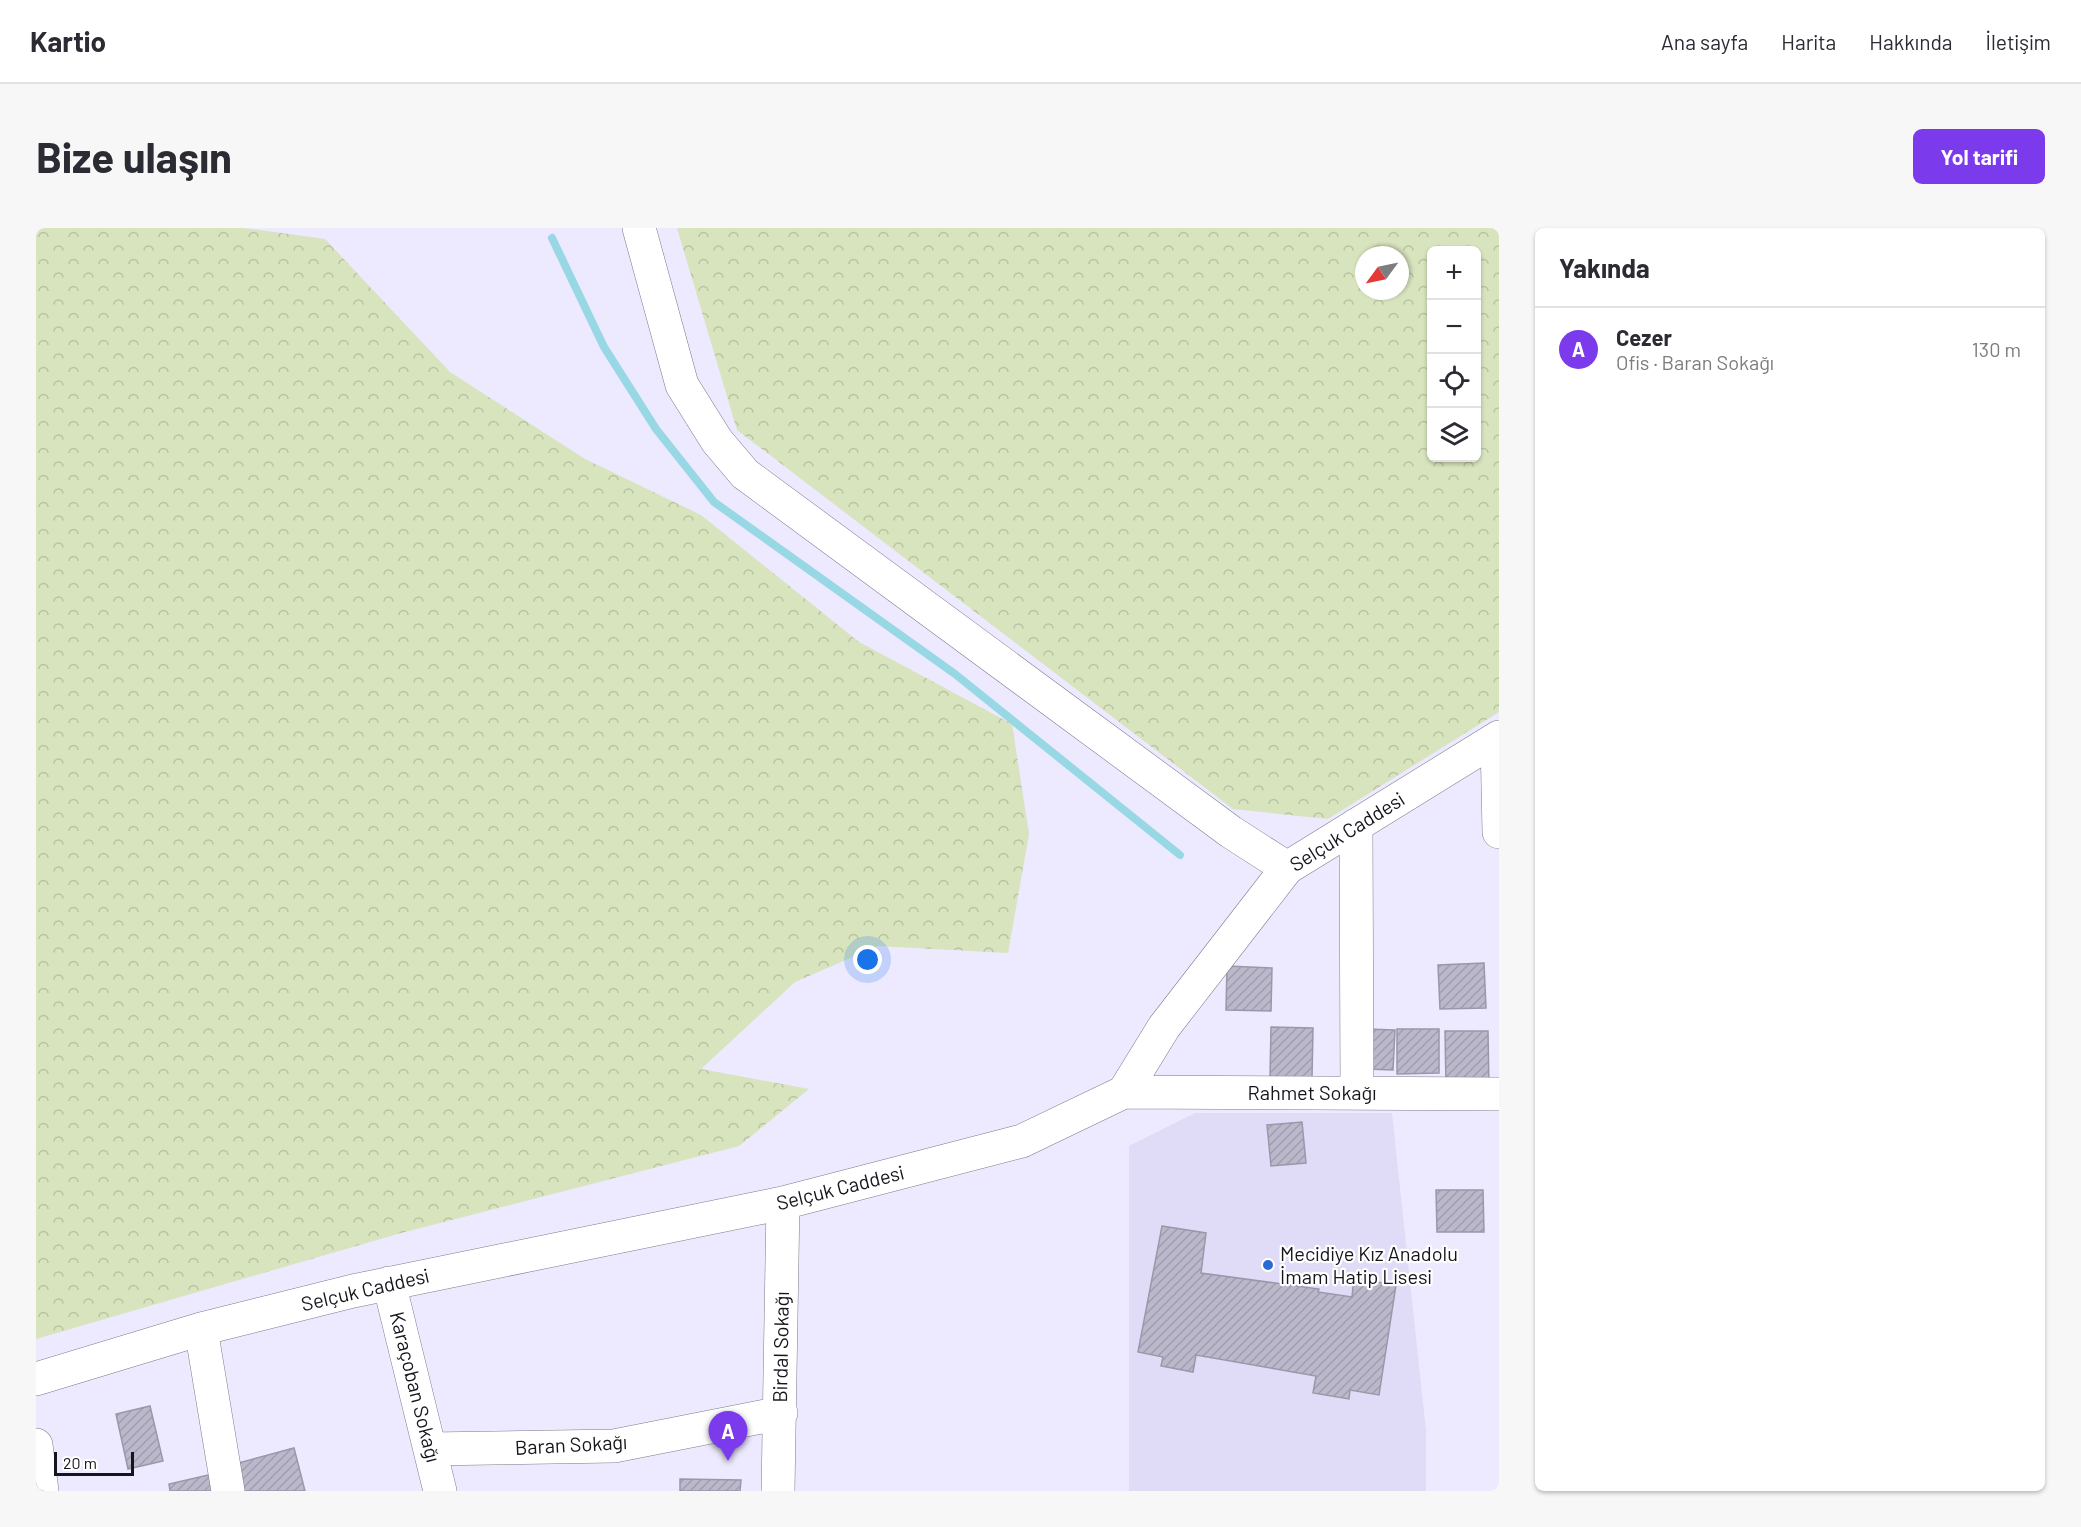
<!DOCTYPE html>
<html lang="tr">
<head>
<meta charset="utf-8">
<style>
  body { margin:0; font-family:Barlow,sans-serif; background:#f7f7f7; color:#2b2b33 }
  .controls { position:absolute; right:18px; top:18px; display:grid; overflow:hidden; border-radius:9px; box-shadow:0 2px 4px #0004 }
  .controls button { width:54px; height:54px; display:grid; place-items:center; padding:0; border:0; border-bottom:2px solid #e1e1e2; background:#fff; color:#2b2b33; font:30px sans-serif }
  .compass { position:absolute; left:1319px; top:18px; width:54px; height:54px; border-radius:50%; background:#fff; box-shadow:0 2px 4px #0004; rotate:237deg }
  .scale { position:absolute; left:18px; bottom:15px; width:80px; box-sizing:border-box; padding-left:6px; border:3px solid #16151c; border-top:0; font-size:16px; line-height:21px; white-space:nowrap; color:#16151c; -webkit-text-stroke:4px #fff; paint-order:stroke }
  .you { position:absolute; left:832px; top:732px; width:21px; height:21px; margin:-15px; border:4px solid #fff; border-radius:50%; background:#1a73e8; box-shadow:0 0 0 9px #1a73e833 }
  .badge { display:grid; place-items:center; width:39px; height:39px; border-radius:50%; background:#7c3aed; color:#fff; font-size:20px; font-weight:700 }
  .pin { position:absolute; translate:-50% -50px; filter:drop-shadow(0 2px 3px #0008) }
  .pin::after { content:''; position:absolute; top:32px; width:21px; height:18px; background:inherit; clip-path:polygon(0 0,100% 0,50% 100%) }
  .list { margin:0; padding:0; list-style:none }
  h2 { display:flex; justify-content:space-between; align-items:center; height:78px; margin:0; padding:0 24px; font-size:26px }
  h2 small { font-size:20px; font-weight:400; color:#7c7c81 }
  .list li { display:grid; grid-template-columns:39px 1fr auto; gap:18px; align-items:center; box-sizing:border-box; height:84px; padding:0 24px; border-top:2px solid #e1e1e2 }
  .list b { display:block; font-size:22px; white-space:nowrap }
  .list p { margin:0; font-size:20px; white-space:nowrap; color:#7c7c81 }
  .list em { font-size:20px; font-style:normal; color:#7c7c81 }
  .icon { flex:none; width:33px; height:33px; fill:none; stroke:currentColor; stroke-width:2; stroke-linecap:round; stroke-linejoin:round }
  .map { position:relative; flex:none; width:1463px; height:1263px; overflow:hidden; border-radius:9px }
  header { display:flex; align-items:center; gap:36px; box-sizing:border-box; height:84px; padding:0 30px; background:#fff; border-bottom:2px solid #e1e1e2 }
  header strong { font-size:28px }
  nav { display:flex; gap:33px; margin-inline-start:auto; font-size:21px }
  .intro { display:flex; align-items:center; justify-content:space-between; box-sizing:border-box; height:144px; padding:0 36px }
  h1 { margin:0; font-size:42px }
  .button { padding:15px 27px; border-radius:9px; background:#7c3aed; color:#fff; font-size:21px; font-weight:700 }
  main { display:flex; gap:36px; padding:0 36px }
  aside { flex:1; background:#fff; border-radius:9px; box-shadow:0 2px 4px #0004 }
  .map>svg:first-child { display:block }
</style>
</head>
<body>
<header>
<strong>Kartio</strong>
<nav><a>Ana sayfa</a><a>Harita</a><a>Hakkında</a><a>İletişim</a></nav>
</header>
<div class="intro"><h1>Bize ulaşın</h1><a class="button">Yol tarifi</a></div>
<main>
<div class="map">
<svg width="1463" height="1263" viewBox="0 0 1463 1263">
  <defs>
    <pattern id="forest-crowns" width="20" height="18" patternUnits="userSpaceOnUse" patternTransform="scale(1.5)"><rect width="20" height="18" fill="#d7e4bd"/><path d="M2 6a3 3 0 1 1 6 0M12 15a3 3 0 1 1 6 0" fill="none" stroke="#b8c3a2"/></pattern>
    <pattern id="building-hatch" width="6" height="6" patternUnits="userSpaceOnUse" patternTransform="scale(1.5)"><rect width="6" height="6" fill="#bcb8cc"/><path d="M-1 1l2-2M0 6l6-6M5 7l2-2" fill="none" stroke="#a19daf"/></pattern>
  </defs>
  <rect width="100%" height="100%" fill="#ede9fe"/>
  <path fill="#e0dcf7" d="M1159,885H1356L1390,1203V1263H1093V918Z"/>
  <path fill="url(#forest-crowns)" fill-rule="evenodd" d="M0,0H208L289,11L414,144L549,231L665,287L823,414L976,496L993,606L972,725L842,718L759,754L665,841L773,861L703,918L365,1005L0,1111Z
    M641,0H1463V484L1292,591L1197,581L701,202ZM1396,22H1440V230H1396ZM1328,27H1364V63H1328Z"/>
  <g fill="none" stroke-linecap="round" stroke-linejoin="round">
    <path stroke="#98d8e5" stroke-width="8" d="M516,10L568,119L620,201L678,274L919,446L1144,627"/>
  </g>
  <path fill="url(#building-hatch)" stroke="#9a97aa" stroke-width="1.5" d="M1448,735L1450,780L1404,781L1402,737Z
    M1191,738L1236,740L1235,783L1190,782Z
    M1235,799L1277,800L1276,851L1234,850Z
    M1331,801L1359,802L1357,842L1330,841Z
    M1361,801H1403V845L1361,846Z
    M1409,803H1452L1453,860H1410Z
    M1266,894L1270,935L1235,938L1231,897Z
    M1400,962H1447L1448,1004H1401Z
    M1126,998L1170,1005L1165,1045L1283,1061L1282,1064L1316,1069L1318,1050L1360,1057L1343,1167L1314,1162L1313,1171L1277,1165L1280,1148L1160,1127L1157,1144L1125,1138L1127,1129L1102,1124Z
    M114,1178L127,1233L92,1241L80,1186Z
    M258,1220L269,1263H206L199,1236Z
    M177,1246L181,1263H134L133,1256Z
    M644,1251L705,1252L704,1263H644Z"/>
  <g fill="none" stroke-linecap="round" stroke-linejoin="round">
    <defs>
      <path id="minor" d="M603,0L646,157L681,213L709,246L1195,604L1251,640
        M1461,511L1463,604
        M1320,597L1321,865
        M1088,864L1463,866
        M353,1055L404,1263
        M165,1101L192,1263
        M0,1151L165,1101L317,1063L747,975L986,913L1088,864L1128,799L1251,640L1463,509
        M0,1217L6,1263
        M394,1221L578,1218L745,1185
        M742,1263L747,975"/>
    </defs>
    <use href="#minor" stroke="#7d7a8c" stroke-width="34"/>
    <use href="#minor" stroke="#fff" stroke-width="33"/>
  </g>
  <circle fill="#296ad7" stroke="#fff" stroke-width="2" cx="1232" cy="1037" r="6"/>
  <g text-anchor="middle" stroke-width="4.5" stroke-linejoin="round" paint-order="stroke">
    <g font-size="20" fill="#16151c" stroke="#fff">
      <text transform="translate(1311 604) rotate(-32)" y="7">Selçuk Caddesi</text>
      <text x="1276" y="872">Rahmet Sokağı</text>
      <text transform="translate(804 960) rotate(-14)" y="7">Selçuk Caddesi</text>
      <text transform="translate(329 1062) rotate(-13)" y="7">Selçuk Caddesi</text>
      <text transform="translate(745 1119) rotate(-89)" y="7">Birdal Sokağı</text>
      <text transform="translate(379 1159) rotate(76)" y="7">Karaçoban Sokağı</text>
      <text transform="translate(535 1217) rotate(-3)" y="7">Baran Sokağı</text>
    </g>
    <g font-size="20" fill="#16151c" stroke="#fff" text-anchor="start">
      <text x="1244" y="1033">Mecidiye Kız Anadolu<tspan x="1244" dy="23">İmam Hatip Lisesi</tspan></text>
    </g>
  </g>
</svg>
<div class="controls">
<button>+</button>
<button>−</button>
<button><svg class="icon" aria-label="locate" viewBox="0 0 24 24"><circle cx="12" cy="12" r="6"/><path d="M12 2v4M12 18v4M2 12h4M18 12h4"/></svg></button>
<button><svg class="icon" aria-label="layers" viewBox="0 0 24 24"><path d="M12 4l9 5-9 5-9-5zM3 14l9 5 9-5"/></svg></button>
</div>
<svg class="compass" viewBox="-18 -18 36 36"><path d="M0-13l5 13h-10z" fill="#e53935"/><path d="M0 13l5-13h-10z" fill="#7c7c81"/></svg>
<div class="scale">20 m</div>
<div class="you"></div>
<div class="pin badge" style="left:692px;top:1233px">A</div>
</div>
<aside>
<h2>Yakında<small></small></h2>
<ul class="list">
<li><span class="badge">A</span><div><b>Cezer</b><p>Ofis · Baran Sokağı</p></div><em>130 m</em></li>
</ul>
</aside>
</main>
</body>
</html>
